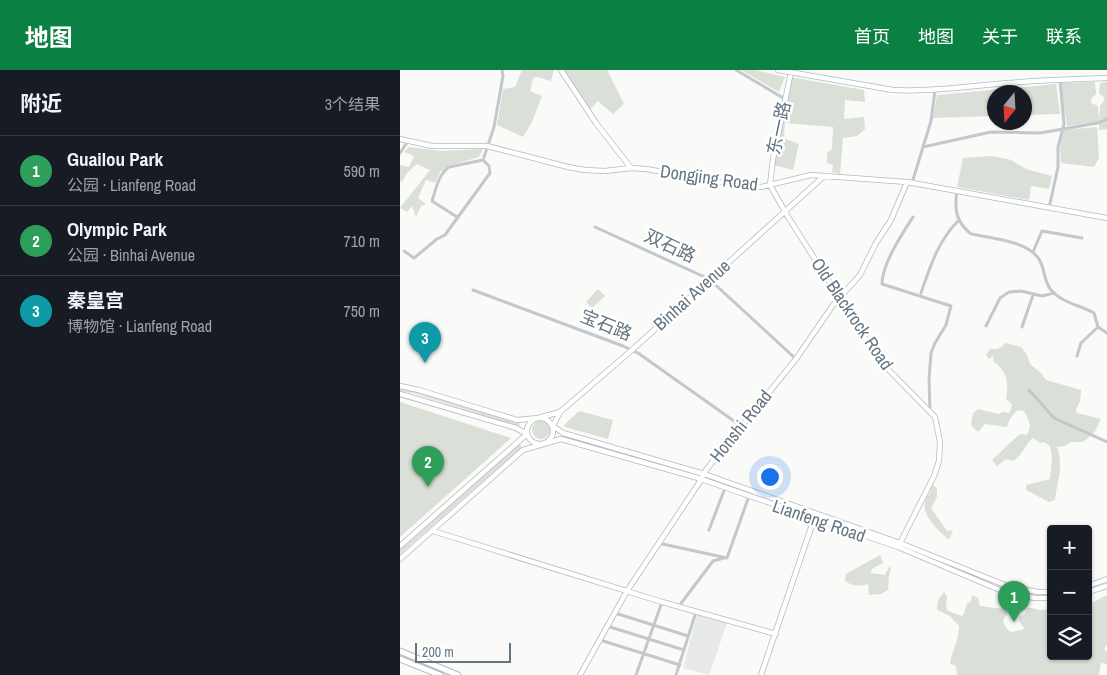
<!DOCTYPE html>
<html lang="zh">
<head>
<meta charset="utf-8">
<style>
  body { margin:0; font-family:"Archivo Narrow","Noto Sans SC",sans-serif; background:#242831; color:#f1f3f6 }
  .controls { position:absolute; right:15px; bottom:15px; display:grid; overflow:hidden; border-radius:5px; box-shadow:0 1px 4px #0004 }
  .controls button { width:45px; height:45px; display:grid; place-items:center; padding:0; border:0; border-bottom:1px solid #363941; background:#171b24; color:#f1f3f6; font:25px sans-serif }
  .compass { position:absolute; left:587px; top:15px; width:45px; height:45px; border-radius:50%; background:#171b24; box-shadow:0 1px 4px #0004; rotate:198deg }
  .scale { position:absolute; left:15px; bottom:12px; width:96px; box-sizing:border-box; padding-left:5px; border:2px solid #657683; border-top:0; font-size:14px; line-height:18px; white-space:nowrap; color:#657683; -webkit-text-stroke:4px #fff; paint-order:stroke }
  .you { position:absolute; left:369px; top:406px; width:18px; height:18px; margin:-12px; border:4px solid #fff; border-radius:50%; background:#1a73e8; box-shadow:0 0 0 8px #1a73e833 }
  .badge { display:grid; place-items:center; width:32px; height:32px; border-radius:50%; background:#0b8043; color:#fff; font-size:16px; font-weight:700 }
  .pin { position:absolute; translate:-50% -41px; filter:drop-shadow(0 1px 2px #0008) }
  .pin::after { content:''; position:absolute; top:26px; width:18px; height:15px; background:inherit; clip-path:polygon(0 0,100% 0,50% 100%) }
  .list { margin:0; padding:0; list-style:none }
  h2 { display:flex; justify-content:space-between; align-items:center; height:65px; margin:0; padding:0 20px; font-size:21px }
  h2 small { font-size:16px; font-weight:400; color:#9ea1a6 }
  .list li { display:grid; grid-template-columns:32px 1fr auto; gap:15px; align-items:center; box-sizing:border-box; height:70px; padding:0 20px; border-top:1px solid #363941 }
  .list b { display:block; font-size:19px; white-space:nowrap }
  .list p { margin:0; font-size:16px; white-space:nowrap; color:#9ea1a6 }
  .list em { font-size:16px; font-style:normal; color:#9ea1a6 }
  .icon { flex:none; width:28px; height:28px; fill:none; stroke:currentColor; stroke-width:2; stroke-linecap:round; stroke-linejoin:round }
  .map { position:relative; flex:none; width:707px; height:605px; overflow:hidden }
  header { display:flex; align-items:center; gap:30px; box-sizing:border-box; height:70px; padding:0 25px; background:#0b8043; color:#fff }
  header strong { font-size:24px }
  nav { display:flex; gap:28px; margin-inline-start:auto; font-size:18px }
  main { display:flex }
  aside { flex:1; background:#171b24 }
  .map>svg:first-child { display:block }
</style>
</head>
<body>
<header>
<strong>地图</strong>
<nav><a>首页</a><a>地图</a><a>关于</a><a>联系</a></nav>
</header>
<main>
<aside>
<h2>附近<small>3个结果</small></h2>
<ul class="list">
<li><span class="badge" style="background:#2e9e5b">1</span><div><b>Guailou Park</b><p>公园 · Lianfeng Road</p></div><em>590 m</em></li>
<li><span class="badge" style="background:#2e9e5b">2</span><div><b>Olympic Park</b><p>公园 · Binhai Avenue</p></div><em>710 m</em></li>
<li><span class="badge" style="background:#0f9aa8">3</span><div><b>秦皇宫</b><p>博物馆 · Lianfeng Road</p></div><em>750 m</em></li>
</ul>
</aside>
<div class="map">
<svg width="707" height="605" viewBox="0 0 707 605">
  <rect width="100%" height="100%" fill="#fafaf8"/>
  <path fill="#e8e9e9" d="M297,545L327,553L309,605L283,598Z"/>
  <path fill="#dadfd7" d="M122,0H154L151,11L138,7L133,8L130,21L142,26L132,52L123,67L97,55L103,19L115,17Z
    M163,0H207L224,34L213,44L198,31L189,41Z
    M341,0H356L385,7L379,22Z
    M390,7L464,20L465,32L445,30L444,49L464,47L465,59L457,66L443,68L440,104L432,102L433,95L427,93V83L432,79L433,57L385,53L384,68L399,74L393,100L373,95Z
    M695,12L696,24L691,29V33L698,36L699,51L700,36L704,31V27L699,23L700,13L707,12V59L699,60V52L667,56L660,13Z
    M656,14L660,44L625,45L624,22H594V46L533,48L537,25Z
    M697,57L699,88L694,97L661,93L660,78L663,60Z
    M9,77L41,81L83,79L79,87L48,96L40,102L35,113L26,110L18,128L26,134L21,136L16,147L12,136L7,142L0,138L30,100L17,94L7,103L2,112L0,111V95L9,97L14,86L4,82Z
    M593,86L611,90L626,99L652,106L649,119L631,116L629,130L557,117L563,88Z
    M198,219L205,226L192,238L186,232Z
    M606,273L621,277L627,285L630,294L641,303L646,310L681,320L680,331L676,340L677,343L701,349L694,363L683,372H671L664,376L657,377C664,396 657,411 655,430L649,432L626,420V415L650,409L652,388L650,376L644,372L640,373L633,368C625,374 622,386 613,391L606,389L597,396L592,390C602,382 610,371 621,364L626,365C633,357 629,349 624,341L618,340C612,345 609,349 607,357L585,354L578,362L571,355L573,343L578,339L599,344L603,342L610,343L612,334L606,329C609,312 607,301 593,291L594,285L589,289L586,285L590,279H598Z
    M0,318L13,321L120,352L119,356L13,323L0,321Z
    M0,332L111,368L0,467Z
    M179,341L213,350L208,369L165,357L164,355Z
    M132 360a9 9 0 1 1 18 0a9 9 0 1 1-18 0Z
    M120,374L122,377L0,484V480Z
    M307,407L409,443L408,444L307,409Z
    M533,415L537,418V427L531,438L547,461L553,460L549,470C537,459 514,440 530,423V419Z
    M480,485L483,493L473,498L470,503L485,505L490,495L491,499L489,505L488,520L481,524L469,525L468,514C459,517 452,516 445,511L446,504Z
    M544,522L547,526L546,537L548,541L562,546L564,544L567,533L571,532L572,525L578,528L580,536L603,539L608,543L603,550C604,555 606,559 611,562L625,559L619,551V547L625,544L628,538H632L639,540L651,539V586H688V535L707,525V574L704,580L707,582V595L701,592L699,605H557L556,596L550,594C552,580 559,570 559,556L550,546L537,540L538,530Z
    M0,584L52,605H45L0,587Z"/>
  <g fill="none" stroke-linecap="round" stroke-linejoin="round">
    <defs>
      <path id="secondary" d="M161,0L196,53L231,98
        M378,0L493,20C532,22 569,16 608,13C641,10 674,9 707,8
        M0,69L32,76H87L168,97L185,100L205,101L231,98L246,99L344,116L361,117L411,105L507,112L707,148
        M424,106L232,280L160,342L153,356L163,363L304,404L500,473L610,517L638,522H651
        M370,115L388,147L480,291L535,347L540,372L539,391L534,406L499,475
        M370,115L373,89L391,2
        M0,316L19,320L117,350L138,348L160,342
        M0,324L116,358L127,364L0,476
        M127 361a13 13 0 1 1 26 0a13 13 0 1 1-26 0Z
        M33,461L262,532L376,564
        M0,489L123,380L161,369L298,408L498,477L607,523L635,528H651
        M688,516L707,509
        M688,522L707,516
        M180,605L227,521L299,413L306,400L396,289L433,235L460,205L476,173L491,150L507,112
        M361,605L414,449"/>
      <path id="primary" d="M0,581L58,605
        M0,589L40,605"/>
    </defs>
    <use href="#secondary" stroke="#b3babf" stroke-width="6"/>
    <use href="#primary" stroke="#b5babe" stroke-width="7"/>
    <path stroke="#c3c8cc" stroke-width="3" d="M336,0L385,29
      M523,77L591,62L640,63L698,53L707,49
      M0,83L8,71
      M512,113L531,51L535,21
      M557,121C554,139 556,152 571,164C591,168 630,171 640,191C645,200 644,212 651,220C662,233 680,235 694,243L698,257L707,263
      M649,138L658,97V77L664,54L660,10
      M57,147L32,131C36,119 38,105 49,97L83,90L94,57L103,6L102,0
      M513,147C502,164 482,194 482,214L551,236L546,255L535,273L531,283L529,309L530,342
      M195,157L309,209L396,289
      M4,181L14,188L37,169L45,165L90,103L89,96L83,90
      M633,182L642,161L682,168
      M73,220L223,276L238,283L341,356
      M521,223C530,197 538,171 558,151
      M586,256L600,228L609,222L621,221L642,226L654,223
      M622,257L633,225
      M677,286L681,273L698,257
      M629,320L654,348L707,372
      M309,460L325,418
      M258,473L327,488L349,426
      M279,536L313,491L324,488
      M215,543L288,566
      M207,556L284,580
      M200,570L280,595
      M236,605L262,532
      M276,605L296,542"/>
    <use href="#secondary" stroke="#fff" stroke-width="4.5"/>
    <use href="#primary" stroke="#fff" stroke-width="5"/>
  </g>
  <g text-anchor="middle" stroke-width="5" stroke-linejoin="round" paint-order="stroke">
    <g font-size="18" fill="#657683" stroke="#fff">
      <text transform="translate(379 58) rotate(-78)" y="6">东一路</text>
      <text transform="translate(309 108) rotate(8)" y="6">Dongjing Road</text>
      <text transform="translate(270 176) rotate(25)" y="6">双石路</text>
      <text transform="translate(292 225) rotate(-42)" y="6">Binhai Avenue</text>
      <text transform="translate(452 244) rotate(56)" y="6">Old Blackrock Road</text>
      <text transform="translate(206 255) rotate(22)" y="6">宝石路</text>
      <text transform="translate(341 356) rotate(-51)" y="6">Honshi Road</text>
      <text transform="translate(419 451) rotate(19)" y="6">Lianfeng Road</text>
    </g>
  </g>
</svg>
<div class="controls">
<button>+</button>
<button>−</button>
<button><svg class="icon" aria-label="layers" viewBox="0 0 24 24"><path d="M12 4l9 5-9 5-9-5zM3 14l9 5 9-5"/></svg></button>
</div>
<svg class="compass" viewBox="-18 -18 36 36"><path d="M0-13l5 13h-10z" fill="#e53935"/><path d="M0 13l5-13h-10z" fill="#9ea1a6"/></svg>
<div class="scale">200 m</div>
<div class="you"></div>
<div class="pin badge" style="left:614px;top:552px;background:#2e9e5b">1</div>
<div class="pin badge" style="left:28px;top:417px;background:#2e9e5b">2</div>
<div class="pin badge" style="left:25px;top:293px;background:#0f9aa8">3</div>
</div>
</main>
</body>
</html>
